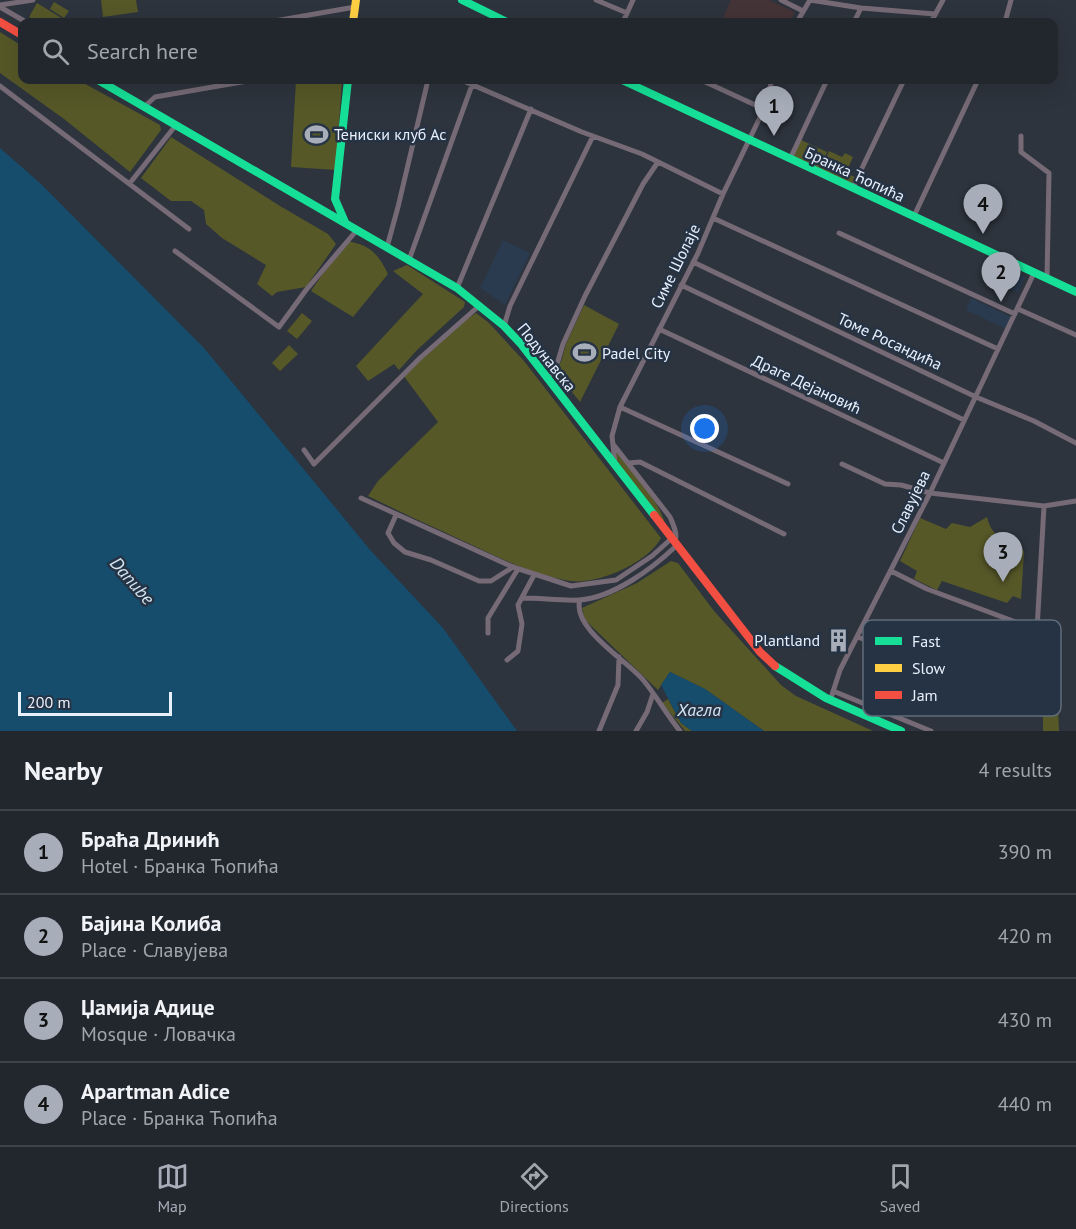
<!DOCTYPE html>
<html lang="en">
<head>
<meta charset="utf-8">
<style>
  body { margin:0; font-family:"PT Sans",sans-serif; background:#2e333a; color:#f1f3f6 }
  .scale { position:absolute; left:18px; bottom:15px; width:154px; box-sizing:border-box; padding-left:6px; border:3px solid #e8f0fc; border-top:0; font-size:16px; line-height:21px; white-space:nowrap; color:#e8f0fc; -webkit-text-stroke:4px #263344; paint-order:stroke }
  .you { position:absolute; left:705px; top:429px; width:21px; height:21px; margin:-15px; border:4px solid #fff; border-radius:50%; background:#1a73e8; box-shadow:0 0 0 9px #1a73e833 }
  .badge { display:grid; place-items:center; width:39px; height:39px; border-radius:50%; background:#a7aeb9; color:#111; font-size:20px; font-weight:700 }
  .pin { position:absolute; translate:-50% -50px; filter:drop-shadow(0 2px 3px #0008) }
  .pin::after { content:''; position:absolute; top:32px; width:21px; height:18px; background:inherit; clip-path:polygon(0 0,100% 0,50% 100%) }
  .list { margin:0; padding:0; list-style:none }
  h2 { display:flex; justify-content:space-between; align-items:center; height:78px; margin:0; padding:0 24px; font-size:26px }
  h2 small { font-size:20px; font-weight:400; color:#a2a5aa }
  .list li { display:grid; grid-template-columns:39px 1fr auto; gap:18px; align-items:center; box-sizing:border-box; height:84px; padding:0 24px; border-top:2px solid #3f444a }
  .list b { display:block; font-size:22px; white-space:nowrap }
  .list p { margin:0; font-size:20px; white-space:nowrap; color:#a2a5aa }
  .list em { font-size:20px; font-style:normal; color:#a2a5aa }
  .icon { flex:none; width:33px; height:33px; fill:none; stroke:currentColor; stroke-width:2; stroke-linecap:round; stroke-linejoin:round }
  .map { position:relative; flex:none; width:1076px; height:731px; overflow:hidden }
  .search { position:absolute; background:#22272e; box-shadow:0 6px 24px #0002; left:18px; right:18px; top:18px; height:66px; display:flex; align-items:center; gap:15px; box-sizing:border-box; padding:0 21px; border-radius:12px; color:#a2a5aa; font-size:22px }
  .sheet { height:414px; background:#22272e }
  nav { display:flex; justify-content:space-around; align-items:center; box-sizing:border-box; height:84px; border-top:2px solid #3f444a; background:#22272e; font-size:16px; color:#a2a5aa }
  nav a { display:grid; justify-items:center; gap:3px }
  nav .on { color:#a7aeb9 }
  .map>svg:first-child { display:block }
</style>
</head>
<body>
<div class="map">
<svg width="1076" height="731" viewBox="0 0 1076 731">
  <rect width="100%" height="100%" fill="#2d343d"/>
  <path fill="#2a3a4f" d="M503,240L530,253L505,305L480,288Z
    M1004,267L1025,277L1018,292L997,282Z
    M971,298L1011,317L1006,329L966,310Z"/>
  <path fill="#443337" d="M731,0H769L795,12L790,22H721Z"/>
  <path fill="#575828" d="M101,0H136L138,12L103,17Z
    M54,2L69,11L64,18L50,9Z
    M37,3L63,19L61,22H39L29,17Z
    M0,32L22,46V80H78L160,125L161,130L130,172L64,119L0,73Z
    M296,80H342L336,170L291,167Z
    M171,137L280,206L328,234L336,244L306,287L277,292L272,296L257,284L266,265L222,238L206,224L204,210L191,201H171L141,178Z
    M801,140L827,152L823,162L825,164L824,162L829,151L842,157L845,153L853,157L846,173L855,177L852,184L793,158Z
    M345,241C369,244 378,253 388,274L353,317L311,291Z
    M407,265L465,302L464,307L417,350L399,370L394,364L368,381L356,366L423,294L393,271Z
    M584,305L619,324L580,402L555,371L561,362L566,344Z
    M302,313L312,321L297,339L287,331Z
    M476,313L489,323L524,361L661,538C648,563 597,585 570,581C531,575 494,555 459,539C429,525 398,511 368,496L378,481L438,422L403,375L457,326Z
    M289,345L298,354L280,371L272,363Z
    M615,448C633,473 661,500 667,531L616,461Z
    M987,517C990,531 997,536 1009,544L1018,540L1024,552L1021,599L1013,596L1007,603L942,581L937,590L914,579L917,571L900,561L920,518L946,529L952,523L970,527Z
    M671,561L678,563L714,611L781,685L796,696L873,731H764L705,689L670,672L658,690L585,620L582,608L637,583Z
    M668,699L681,723L692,731H685L662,703Z
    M1043,708H1058L1059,731H1043Z"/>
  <path fill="#164c6c" d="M0,148L40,183L204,348L371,551L443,628L517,731H0Z
    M670,672L705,689L764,731H692L681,723L661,685Z"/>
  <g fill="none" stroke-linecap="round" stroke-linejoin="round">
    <path stroke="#756a76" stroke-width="5" d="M596,0L627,13
      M781,0L803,11
      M0,5L33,0
      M0,7L26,22
      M269,22L355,7
      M623,22L633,0
      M797,22L810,0L861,8L935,14
      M854,22L861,8
      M931,22L943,0
      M1005,22L1011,0
      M461,80L582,132L642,154L723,194
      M701,80L764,109
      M0,86L189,229
      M145,106L155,97L253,80
      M1021,136V152L1049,173L1047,279
      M790,159L827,80
      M130,183L176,125
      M853,187L904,80
      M914,216L978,80
      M713,218L998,349
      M839,233L1015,314
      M387,247L398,207L428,80
      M175,251L279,327L306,290L357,230
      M409,260L472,85
      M693,262L976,397L1034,421L1076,443
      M681,285L964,420
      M457,288L531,109
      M1018,309L1076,335
      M504,326L510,306L593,136
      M659,329L944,463
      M548,378L558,361L563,344L585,296L643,184L658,162
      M620,407L788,484
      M613,444L670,517C673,524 678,534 675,541
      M304,450L314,464L420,358L480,305
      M629,463L640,462L784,534
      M615,464L612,436L620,407L698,253L723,194L764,109L772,80
      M842,464L885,484L901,485L930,493L1044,506L1076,501
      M361,498L513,567L571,586L616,580L652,556L671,539
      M396,515L388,533L394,543L405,552L431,560L479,581H491L513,567
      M891,571L927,589L1037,630L1044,506
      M523,598C541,598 561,601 579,600C613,598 653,568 676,546
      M580,600C571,628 629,662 644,681C657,697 667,715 680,731
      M488,633V618L518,569
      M858,637L941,670L1002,696
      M507,660L518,651L522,624L518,605L534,575
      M833,691L931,731
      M830,701L840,670L930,493L1034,273
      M599,731L618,685L619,657
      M636,731L647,712L653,694"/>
    <path stroke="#16e098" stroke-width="8" d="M462,0L507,22
      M98,80L457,288L504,326L521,344L654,515
      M622,80L1076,292
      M345,222L335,199L348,80
      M775,666L826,698L901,731"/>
    <path stroke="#ffcf43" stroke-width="8" d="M353,22L356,0"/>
    <path stroke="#f24e42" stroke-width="8" d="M0,22L22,35
      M654,515L760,652L775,666"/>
  </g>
  <defs>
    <symbol id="stadium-bare" viewBox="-9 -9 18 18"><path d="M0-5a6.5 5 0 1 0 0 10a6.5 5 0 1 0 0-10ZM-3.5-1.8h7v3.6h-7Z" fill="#a7aeb9" stroke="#263344" stroke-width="2.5" paint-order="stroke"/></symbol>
    <symbol id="building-bare" viewBox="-9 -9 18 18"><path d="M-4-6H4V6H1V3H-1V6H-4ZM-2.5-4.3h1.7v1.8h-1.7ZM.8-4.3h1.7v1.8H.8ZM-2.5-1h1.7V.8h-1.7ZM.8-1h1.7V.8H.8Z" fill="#a7aeb9" stroke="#263344" stroke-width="2.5" paint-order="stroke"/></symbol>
  </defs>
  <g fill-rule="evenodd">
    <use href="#stadium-bare" x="300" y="118" width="33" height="33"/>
    <use href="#stadium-bare" x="568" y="336" width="33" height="33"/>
    <use href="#building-bare" x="822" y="624" width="33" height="33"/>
  </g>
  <g text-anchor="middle" stroke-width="5" stroke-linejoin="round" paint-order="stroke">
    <g font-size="16" fill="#e8f0fc" stroke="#263344" text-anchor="start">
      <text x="334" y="140">Тениски клуб Ас</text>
      <text x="602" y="359">Padel City</text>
      <text x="820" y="646" text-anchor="end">Plantland</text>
    </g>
    <g font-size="16" fill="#e8f0fc" stroke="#263344">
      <text transform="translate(855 174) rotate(25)" y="6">Бранка Ћопића</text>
      <text transform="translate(675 266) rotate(-64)" y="6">Симе Шолаје</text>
      <text transform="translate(890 341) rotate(25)" y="6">Томе Росандића</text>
      <text transform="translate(547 357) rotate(51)" y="6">Подунавска</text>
      <text transform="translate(807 384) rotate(25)" y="6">Драге Дејановић</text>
      <text transform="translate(910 502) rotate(-64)" y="6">Славујева</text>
    </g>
    <g font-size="18" font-style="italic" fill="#d4e6f4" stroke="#263344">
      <text transform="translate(132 581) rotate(49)" y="6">Danube</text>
      <text x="699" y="716">Хагла</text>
    </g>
  </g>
  <rect x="863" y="620" width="198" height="96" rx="9" fill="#263344" stroke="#606c7b" stroke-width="1.5"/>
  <rect x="875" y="637" width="27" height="8" fill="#16e098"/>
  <rect x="875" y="664" width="27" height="8" fill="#ffcf43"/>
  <rect x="875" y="691" width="27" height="8" fill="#f24e42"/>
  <g font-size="16" fill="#e8f0fc">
    <text x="912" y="647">Fast</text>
    <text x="912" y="674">Slow</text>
    <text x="912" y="701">Jam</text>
  </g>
</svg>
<div class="scale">200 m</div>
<div class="you"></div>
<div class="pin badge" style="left:774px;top:136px">1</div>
<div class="pin badge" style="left:1001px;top:302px">2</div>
<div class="pin badge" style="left:1003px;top:582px">3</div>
<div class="pin badge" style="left:983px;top:234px">4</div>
<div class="search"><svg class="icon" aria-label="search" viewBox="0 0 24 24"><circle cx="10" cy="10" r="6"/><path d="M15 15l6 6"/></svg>Search here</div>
</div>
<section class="sheet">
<h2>Nearby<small>4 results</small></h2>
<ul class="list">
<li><span class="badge">1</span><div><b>Браћа Дринић</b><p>Hotel · Бранка Ћопића</p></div><em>390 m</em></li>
<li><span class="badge">2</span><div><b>Бајина Колиба</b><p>Place · Славујева</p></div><em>420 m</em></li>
<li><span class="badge">3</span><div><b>Џамија Адице</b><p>Mosque · Ловачка</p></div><em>430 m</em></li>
<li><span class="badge">4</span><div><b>Apartman Adice</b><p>Place · Бранка Ћопића</p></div><em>440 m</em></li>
</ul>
</section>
<nav>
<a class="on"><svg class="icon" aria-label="map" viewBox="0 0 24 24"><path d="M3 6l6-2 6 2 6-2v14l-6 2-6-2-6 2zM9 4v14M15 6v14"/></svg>Map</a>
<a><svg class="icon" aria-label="directions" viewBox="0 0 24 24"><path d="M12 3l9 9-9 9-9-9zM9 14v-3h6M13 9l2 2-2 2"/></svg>Directions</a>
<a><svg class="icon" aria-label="saved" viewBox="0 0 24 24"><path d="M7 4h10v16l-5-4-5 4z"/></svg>Saved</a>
</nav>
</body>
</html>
